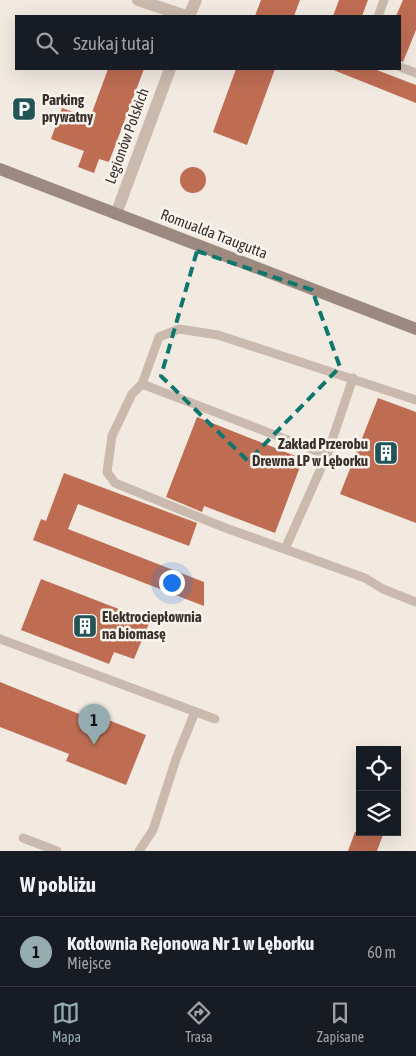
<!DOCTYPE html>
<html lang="pl">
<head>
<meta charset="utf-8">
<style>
  body { margin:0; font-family:"Asap Condensed",sans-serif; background:#242831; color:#f1f3f6 }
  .controls { position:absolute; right:15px; bottom:15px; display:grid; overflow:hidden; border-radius:0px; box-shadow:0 5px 20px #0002 }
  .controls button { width:45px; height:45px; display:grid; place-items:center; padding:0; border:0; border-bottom:1px solid #363941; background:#171b24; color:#f1f3f6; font:25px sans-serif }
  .you { position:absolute; left:171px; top:582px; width:18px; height:18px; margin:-12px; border:4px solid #fff; border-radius:50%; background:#1a73e8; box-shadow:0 0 0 8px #1a73e833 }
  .badge { display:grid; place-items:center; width:32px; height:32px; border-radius:50%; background:#94abaf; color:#111; font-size:16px; font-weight:700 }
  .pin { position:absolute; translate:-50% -41px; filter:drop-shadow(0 1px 2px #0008) }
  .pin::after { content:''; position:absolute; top:26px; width:18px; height:15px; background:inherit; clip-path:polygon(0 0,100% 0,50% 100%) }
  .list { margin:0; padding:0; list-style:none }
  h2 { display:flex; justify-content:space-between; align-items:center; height:65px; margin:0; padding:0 20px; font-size:21px }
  h2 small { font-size:16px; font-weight:400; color:#9ea1a6 }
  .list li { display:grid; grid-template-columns:32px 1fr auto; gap:15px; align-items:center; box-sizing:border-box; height:70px; padding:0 20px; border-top:1px solid #363941 }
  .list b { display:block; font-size:19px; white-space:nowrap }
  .list p { margin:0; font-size:16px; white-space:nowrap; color:#9ea1a6 }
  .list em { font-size:16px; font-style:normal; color:#9ea1a6 }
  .icon { flex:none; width:28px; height:28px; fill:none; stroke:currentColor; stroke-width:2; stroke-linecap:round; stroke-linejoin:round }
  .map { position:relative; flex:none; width:416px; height:851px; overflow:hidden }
  .search { position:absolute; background:#171b24; box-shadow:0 5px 20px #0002; left:15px; right:15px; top:15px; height:55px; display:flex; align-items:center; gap:12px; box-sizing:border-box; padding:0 18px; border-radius:0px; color:#9ea1a6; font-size:19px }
  .sheet { height:135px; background:#171b24 }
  nav { display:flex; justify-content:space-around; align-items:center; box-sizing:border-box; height:70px; border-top:1px solid #363941; background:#171b24; font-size:14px; color:#9ea1a6 }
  nav a { display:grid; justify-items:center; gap:2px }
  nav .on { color:#94abaf }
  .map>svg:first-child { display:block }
</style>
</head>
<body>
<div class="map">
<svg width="416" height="851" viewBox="0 0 416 851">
  <rect width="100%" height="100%" fill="#f2eae1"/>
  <path fill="#be6d53" d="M261,0H300L294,16H255Z
    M339,0H368L362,16H333Z
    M403,0H416V30L403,62L400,61V16H396Z
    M108,69H144L109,162L99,159L94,173L78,167L84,151L51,139L62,108L90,118Z
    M236,69H275L247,145L213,132Z
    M331,69H374L416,85V103Z
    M180 180a13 13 0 1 1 26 0a13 13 0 1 1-26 0Z
    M378,398L416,412V523L340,494Z
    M197,417L303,459L275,533L204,506L202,512L166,497Z
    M64,473L197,523L189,546L78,504L68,529L204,582V606L33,540L41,519L46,521Z
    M41,579L150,621L134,659L114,652L109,664L21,630Z
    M0,682L89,718L91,713L146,735L126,785L66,761L69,754L0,727Z
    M355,832H384L377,851H348Z"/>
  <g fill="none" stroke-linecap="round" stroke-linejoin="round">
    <path stroke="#cabaad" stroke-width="9" d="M379,14L384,0
      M400,67L416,73
      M142,384L327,455
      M416,400L218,335L179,329L159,337L142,384L132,394L112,436L107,472L115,483L223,527L365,578L383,589L416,602
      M285,549L327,455L353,378
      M0,639L215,719
      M23,838L57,851
      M139,851L153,830L176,759L195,712"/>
    <path stroke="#cabaad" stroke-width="12" d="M138,0L186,16
      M189,16L196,0
      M116,214L170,69"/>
    <path stroke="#9d8a7f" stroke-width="12" d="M0,169L416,329"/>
  </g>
  <path fill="none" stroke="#0f766e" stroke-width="4" stroke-dasharray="10 6" stroke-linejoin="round" d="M197,251L312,290L340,367L248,461L161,376Z"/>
  <defs>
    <symbol id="parking-square" viewBox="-11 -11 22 22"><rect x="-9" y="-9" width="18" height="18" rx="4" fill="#235458" stroke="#f9f4ed"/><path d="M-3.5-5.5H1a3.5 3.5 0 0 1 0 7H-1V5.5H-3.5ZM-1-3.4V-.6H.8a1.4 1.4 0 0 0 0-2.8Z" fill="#fff"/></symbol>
    <symbol id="building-square" viewBox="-11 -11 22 22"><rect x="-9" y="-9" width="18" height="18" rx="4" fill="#235458" stroke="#f9f4ed"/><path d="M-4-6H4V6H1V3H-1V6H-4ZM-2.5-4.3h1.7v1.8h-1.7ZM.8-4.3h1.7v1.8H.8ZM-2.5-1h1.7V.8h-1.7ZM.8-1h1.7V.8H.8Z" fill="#fff"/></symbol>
  </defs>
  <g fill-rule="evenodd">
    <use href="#parking-square" x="10" y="95" width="28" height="28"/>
    <use href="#building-square" x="372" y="439" width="28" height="28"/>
    <use href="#building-square" x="71" y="612" width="28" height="28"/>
  </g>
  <g text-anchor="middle" stroke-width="5" stroke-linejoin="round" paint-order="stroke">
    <g font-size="15" font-weight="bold" fill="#392f2b" stroke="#f9f4ed" text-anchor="start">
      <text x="42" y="105">Parking<tspan x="42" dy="17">prywatny</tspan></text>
      <text x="368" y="449" text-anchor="end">Zakład Przerobu<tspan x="368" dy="17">Drewna LP w Lęborku</tspan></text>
      <text x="102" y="622">Elektrociepłownia<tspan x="102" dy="17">na biomasę</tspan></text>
    </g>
    <g font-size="15" fill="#392f2b" stroke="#f9f4ed">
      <text transform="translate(127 136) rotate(-70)" y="5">Legionów Polskich</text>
      <text transform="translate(214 234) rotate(21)" y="5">Romualda Traugutta</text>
    </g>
  </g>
</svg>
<div class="controls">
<button><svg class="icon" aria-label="locate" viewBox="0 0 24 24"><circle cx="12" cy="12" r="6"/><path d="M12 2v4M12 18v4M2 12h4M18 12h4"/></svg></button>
<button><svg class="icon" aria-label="layers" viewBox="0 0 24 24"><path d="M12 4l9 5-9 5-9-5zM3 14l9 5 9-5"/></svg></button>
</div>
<div class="you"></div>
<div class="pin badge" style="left:94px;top:745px">1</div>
<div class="search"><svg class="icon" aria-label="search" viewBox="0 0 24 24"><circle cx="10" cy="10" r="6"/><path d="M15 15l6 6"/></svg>Szukaj tutaj</div>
</div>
<section class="sheet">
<h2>W pobliżu<small></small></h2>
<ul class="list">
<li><span class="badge">1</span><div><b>Kotłownia Rejonowa Nr 1 w Lęborku</b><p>Miejsce</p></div><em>60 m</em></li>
</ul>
</section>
<nav>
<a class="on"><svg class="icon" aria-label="map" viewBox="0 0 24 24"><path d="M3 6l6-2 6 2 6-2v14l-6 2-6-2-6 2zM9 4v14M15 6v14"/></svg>Mapa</a>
<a><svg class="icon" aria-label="directions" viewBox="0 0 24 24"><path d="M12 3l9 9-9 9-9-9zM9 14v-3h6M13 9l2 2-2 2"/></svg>Trasa</a>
<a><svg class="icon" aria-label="saved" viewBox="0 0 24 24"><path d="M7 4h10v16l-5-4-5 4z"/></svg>Zapisane</a>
</nav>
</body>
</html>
